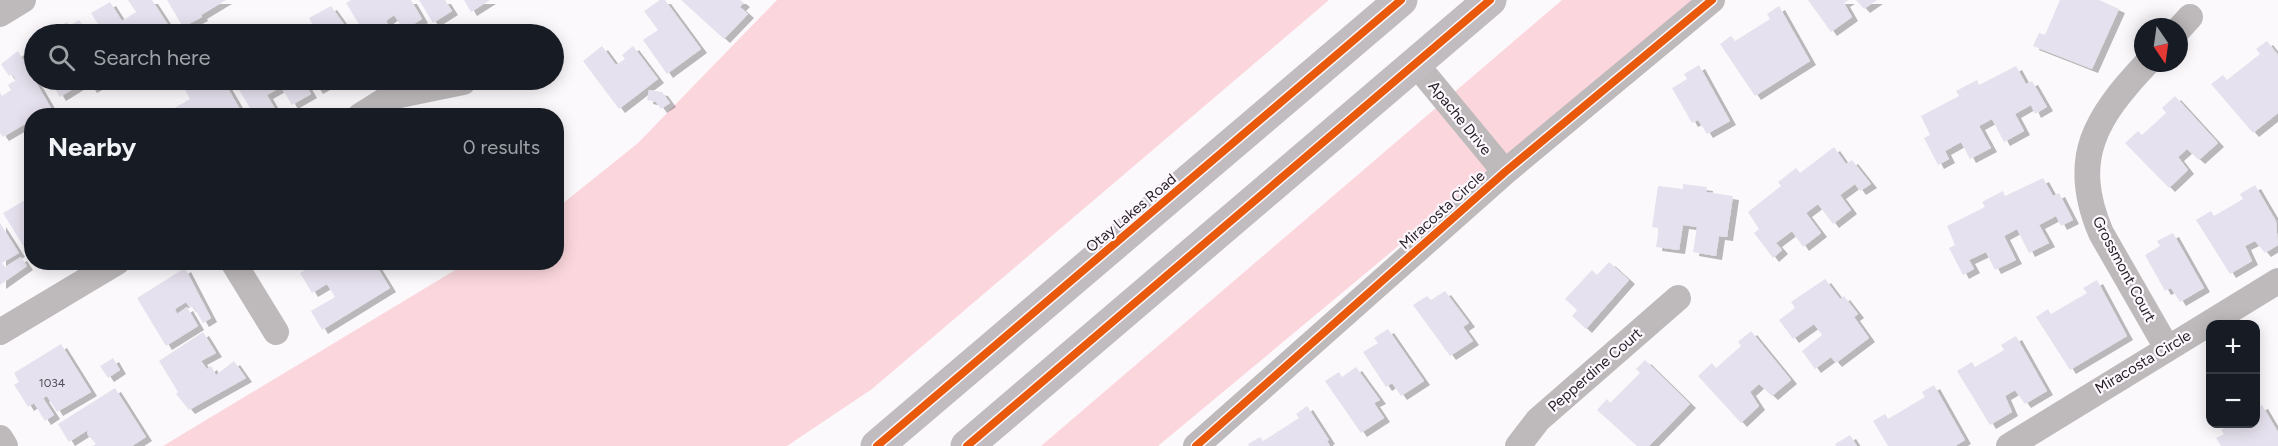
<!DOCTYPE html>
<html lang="en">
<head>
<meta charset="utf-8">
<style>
  body { margin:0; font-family:Figtree,sans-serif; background:#20242c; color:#f1f3f6 }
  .controls { position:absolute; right:18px; bottom:18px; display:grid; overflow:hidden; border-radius:12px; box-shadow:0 3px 15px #0003 }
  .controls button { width:54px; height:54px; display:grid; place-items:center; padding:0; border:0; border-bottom:2px solid #363941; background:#171b24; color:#f1f3f6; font:30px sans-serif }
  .compass { position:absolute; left:2134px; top:18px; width:54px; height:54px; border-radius:50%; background:#171b24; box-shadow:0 3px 15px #0003; rotate:167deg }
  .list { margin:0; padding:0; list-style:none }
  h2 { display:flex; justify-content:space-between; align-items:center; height:78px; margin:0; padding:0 24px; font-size:26px }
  h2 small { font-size:20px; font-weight:400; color:#9ea1a6 }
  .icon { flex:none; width:33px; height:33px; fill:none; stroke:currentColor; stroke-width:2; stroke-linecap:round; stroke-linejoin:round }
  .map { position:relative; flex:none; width:2278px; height:446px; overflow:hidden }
  .search { position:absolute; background:#171b24; box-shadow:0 3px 15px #0003; left:24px; top:24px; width:540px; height:66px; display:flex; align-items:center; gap:15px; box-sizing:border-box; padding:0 21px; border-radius:33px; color:#9ea1a6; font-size:22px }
  .panel { position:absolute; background:#171b24; box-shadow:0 3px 15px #0003; left:24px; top:108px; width:540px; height:162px; border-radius:24px }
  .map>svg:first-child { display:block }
</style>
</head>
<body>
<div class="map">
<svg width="2278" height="446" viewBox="0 0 2278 446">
  <defs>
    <filter id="shadow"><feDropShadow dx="6" dy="4" stdDeviation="0" flood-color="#0004"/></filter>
  </defs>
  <rect width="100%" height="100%" fill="#fcf9fc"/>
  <path fill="#fbd7dd" d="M777,0H1329L872,389L787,446H163L467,263L556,262L557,208L638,143Z
    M1562,0H1694L1158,446H1041Z"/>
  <path fill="#e6e1ee" filter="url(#shadow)" d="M128,0H152L174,34H104L91,13L110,2L122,21L136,12Z
    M167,0H226L201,15L202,17L183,27Z
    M351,0H411L422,19L404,30L394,15L386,21L389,26L380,31L382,34H365L346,3Z
    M419,0H445L452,11L433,23Z
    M464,0H490L471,12Z
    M660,0H665L701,49L667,74L643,40L658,30L644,11Z
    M681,0H740L744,3L740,7L748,14L724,39Z
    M1808,0H1849L1844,3L1852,17L1831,32Z
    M1856,0H1877L1864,9Z
    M2060,0H2099L2119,9L2092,69L2033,46L2039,33L2045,35Z
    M331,6L351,34H304L315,28L309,18Z
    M1779,6L1810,61L1755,96L1720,44L1731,36L1735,41L1770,19L1767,14Z
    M79,20L89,34H46L67,22L69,26Z
    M2267,41L2278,55V113L2253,133L2211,84L2223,75L2227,80L2260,54L2256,49Z
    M602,46L616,65L625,59L622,55L633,46L658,79L619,109L583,61Z
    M18,51L51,108L42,116H32V120L3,137L0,133V92L2,96L11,90L8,85L16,80L12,74L9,76L1,64Z
    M1699,65L1730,121L1707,134L1698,120L1692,123L1672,88L1687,79L1684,74Z
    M2016,66L2026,84L2032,81L2047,107L2035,114L2031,105L2015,114L2024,131L2004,142L1992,119L1979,126L1991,148L1970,159L1961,142L1945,151L1949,159L1938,165L1924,138L1930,135L1921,116L1959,96L1956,91L1977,80L1979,85Z
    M50,80H107L91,89L86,81L60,97Z
    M203,80H223L244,116H177L173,109L190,99L185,90Z
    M233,80H303L311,94L292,105L281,87L267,95L279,116H255Z
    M313,80H335L317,90L311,81Z
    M649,90L662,92L670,103L661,109L656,102L647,100Z
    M2175,96L2218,143L2199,160L2187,149L2178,157L2188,170L2169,188L2125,143L2138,131L2142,135L2166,113L2162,108Z
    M1834,147L1846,164L1852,160L1871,184L1860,191L1855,184L1840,195L1851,210L1833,224L1818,204L1806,213L1821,233L1803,247L1792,231L1776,243L1782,250L1773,258L1754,233L1759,229L1748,212L1781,186L1778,182L1796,168L1800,173Z
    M2043,178L2053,196L2059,193L2073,220L2061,226L2056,216L2039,225L2049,243L2029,253L2017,229L2004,236L2016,260L1995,270L1986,252L1969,260L1974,269L1963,275L1949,248L1955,245L1947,226L1985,207L1982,202L2003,191L2005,196Z
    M1683,184L1707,187L1706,192L1733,196L1727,237L1719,236L1716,256L1693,252L1697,227L1683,225L1679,250L1656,247L1659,228L1652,227L1658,186L1683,189Z
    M2255,185L2276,221L2278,245L2265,253L2255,241L2245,246L2252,261L2230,274L2196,220L2211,211L2214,216L2243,199L2240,194Z
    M32,196V260L3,213Z
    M0,223L19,253L2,263L5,267L21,257L27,266L0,285Z
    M2173,233L2204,288L2180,302L2171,288L2165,291L2145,255L2160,246L2157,241Z
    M318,262H374L390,288L322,330L311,311L335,297L327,284L312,293L300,273Z
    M1609,262L1629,280L1586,329L1572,316L1577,310L1565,299L1592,270L1597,275Z
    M185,268L211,318L203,323L193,306L190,308L186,302L175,309L177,314L187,307L198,326L166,346L137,298Z
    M1825,279L1840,299L1844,296L1858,314L1854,317L1869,338L1836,363L1831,357L1815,369L1802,351L1822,335L1814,324L1793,339L1779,320L1795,308L1791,302Z
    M2097,280L2127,336L2070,370L2036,317L2048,309L2051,314L2087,293L2083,288Z
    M1445,291L1469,323L1463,327L1473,341L1450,356L1413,305L1427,296L1431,300Z
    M1388,329L1424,381L1401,396L1392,383L1386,387L1363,352L1378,343L1374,338Z
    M1751,331L1791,380L1772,396L1759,384L1750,392L1759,406L1741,423L1698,376L1712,363L1716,368L1741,346L1738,342Z
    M203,332L216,353L201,361L207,369L211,366L216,375L234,361L246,378L189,410L176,394L178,392L159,361Z
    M2016,336L2047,391L2025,404L2015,390L2005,396L2012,412L1990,425L1957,371L1972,362L1975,367L2004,350L2001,345Z
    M61,344L91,392L57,412L47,396L43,398L54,415L45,421L34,403L28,407L22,397L14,385L19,382L14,373Z
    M113,358L120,370L108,378L100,366Z
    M1645,360L1690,404L1649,446H1637L1597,410L1607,399L1610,403L1640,373L1636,369Z
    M1356,367L1380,400L1374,403L1384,418L1361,433L1325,381L1339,372L1342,377Z
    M1934,385L1965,440L1955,446H1888L1873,421L1885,414L1888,419L1925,397L1922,392Z
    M115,388L146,437L132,446H92L96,444L87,434L88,430L69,442L58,424Z
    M2262,405L2278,432V446H2221L2216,438L2224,434L2221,430L2232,424H2256V408Z
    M1307,406L1329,440L1327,441L1330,446H1249L1248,444L1260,437L1263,441L1299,418L1296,414Z
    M1850,435L1857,446H1836L1835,444Z"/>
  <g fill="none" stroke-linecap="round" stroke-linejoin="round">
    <path stroke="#bebabc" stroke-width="26" d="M0,14L23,0
      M2179,29L2190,17
      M1415,63L1505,172
      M2147,63C2096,117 2069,158 2101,233L2167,348
      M360,116L390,97L463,82
      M233,262L276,332
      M0,332L117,262
      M0,438L5,446
      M1196,446L1505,172L1712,0
      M1518,446L1538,420L1678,298
      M2009,446L2278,281"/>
    <path stroke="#c0bcbf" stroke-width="33" d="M877,446L1401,0
      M967,446L1490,0"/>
    <defs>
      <path id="cycleway" d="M877,446L1401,0
        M967,446L1490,0
        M1196,446L1505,172L1712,0"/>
    </defs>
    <use href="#cycleway" stroke="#fdf8fd" stroke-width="11"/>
    <use href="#cycleway" stroke="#e8590c" stroke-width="8"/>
  </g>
  <g text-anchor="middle" stroke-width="4.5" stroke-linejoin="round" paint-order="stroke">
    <g font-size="12" fill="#554e58">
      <text x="52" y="387">1034</text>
    </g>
    <g font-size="15" fill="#251d26" stroke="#fdf8fd">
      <text transform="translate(1460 118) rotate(51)" y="5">Apache Drive</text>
      <text transform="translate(1442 210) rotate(-42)" y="5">Miracosta Circle</text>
      <text transform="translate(1131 213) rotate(-40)" y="5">Otay Lakes Road</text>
      <text transform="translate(2124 269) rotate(62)" y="5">Grossmont Court</text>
      <text transform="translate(2143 362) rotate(-31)" y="5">Miracosta Circle</text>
      <text transform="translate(1595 370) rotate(-41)" y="5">Pepperdine Court</text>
    </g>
  </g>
</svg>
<div class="controls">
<button>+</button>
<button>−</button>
</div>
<svg class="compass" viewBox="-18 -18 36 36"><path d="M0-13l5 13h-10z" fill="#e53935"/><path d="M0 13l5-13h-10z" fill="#9ea1a6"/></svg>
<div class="search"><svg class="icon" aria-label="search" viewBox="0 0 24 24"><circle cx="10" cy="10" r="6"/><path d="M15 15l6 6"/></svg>Search here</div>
<section class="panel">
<h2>Nearby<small>0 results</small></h2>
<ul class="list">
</ul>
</section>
</div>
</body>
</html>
